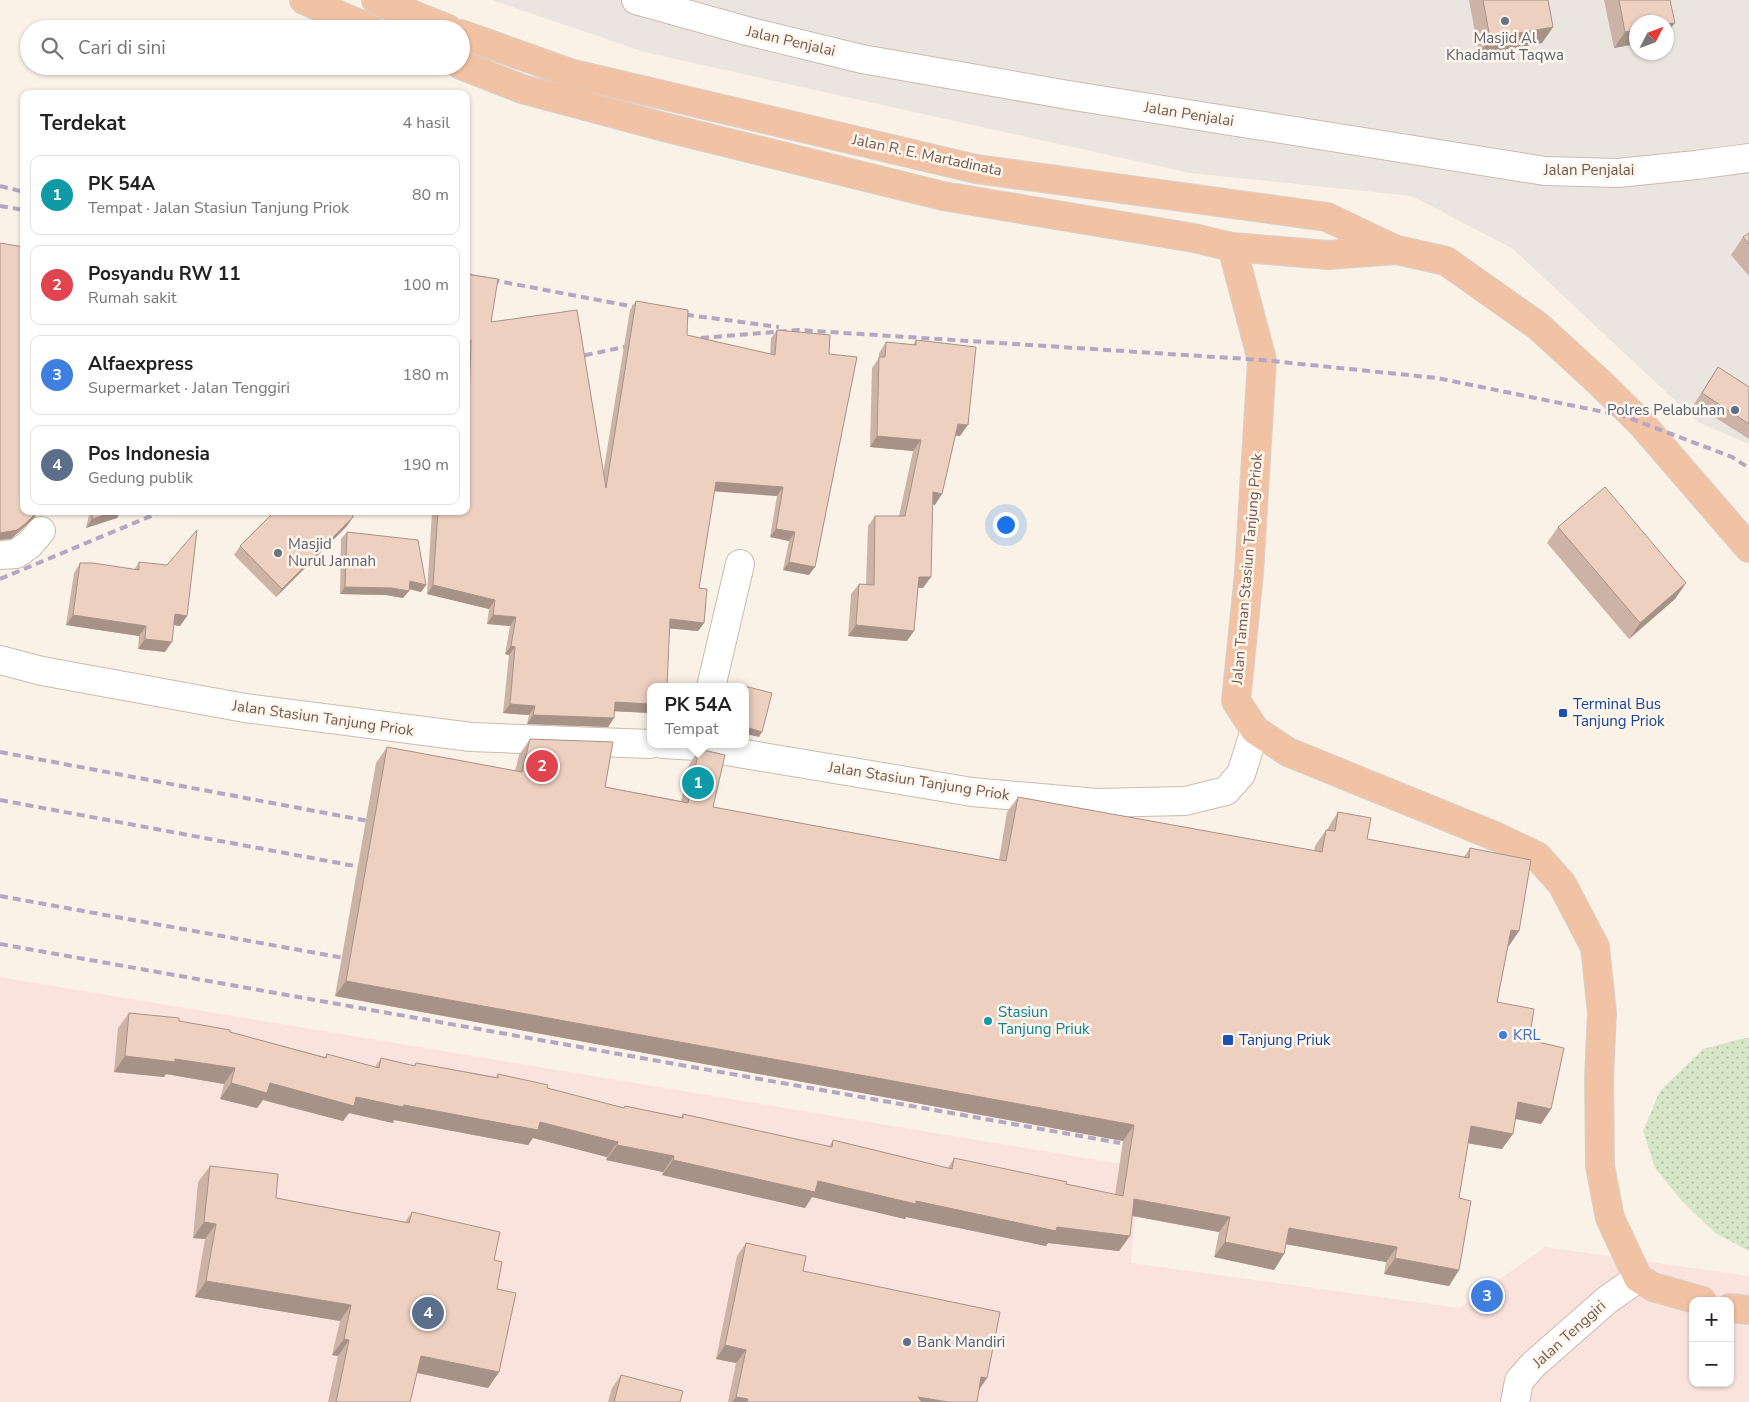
<!DOCTYPE html>
<html lang="id">
<head>
<meta charset="utf-8">
<style>
  body { margin:0; font-family:"Nunito Sans",sans-serif; background:#f6f6f6; color:#222 }
  .controls { position:absolute; right:15px; bottom:15px; display:grid; overflow:hidden; border-radius:10px; box-shadow:0 1px 4px #0004 }
  .controls button { width:45px; height:45px; display:grid; place-items:center; padding:0; border:0; border-bottom:1px solid #e0e0e0; background:#fff; color:#222; font:25px sans-serif }
  .compass { position:absolute; left:1629px; top:15px; width:45px; height:45px; border-radius:50%; background:#fff; box-shadow:0 1px 4px #0004; rotate:48deg }
  .you { position:absolute; left:1005px; top:524px; width:18px; height:18px; margin:-12px; border:4px solid #fff; border-radius:50%; background:#1a73e8; box-shadow:0 0 0 8px #1a73e833 }
  .badge { display:grid; place-items:center; width:32px; height:32px; border-radius:50%; background:#b45309; color:#fff; font-size:16px; font-weight:700 }
  .pin { position:absolute; translate:-50% -50%; border:2px solid #fff; box-shadow:0 1px 5px #0006 }
  .popup { position:absolute; left:647px; top:683px; width:102px; height:65px; box-sizing:border-box; display:grid; place-content:center; border-radius:10px; background:#fff; filter:drop-shadow(0 1px 4px #0005); font-size:16px; white-space:nowrap; color:#767676 }
  .popup b { font-size:19px; color:#222 }
  .popup::after { content:''; position:absolute; left:50%; top:100%; margin-left:-10px; border:10px solid transparent; border-top-color:#fff }
  .list { margin:0; padding:0; list-style:none }
  h2 { display:flex; justify-content:space-between; align-items:center; height:65px; margin:0; padding:0 20px; font-size:21px }
  h2 small { font-size:16px; font-weight:400; color:#767676 }
  .list li { display:grid; grid-template-columns:32px 1fr auto; gap:15px; align-items:center; box-sizing:border-box; height:80px; margin:0 10px 10px; padding:0 10px; border:1px solid #e0e0e0; border-radius:10px }
  .list b { display:block; font-size:19px; white-space:nowrap }
  .list p { margin:0; font-size:16px; white-space:nowrap; color:#767676 }
  .list em { font-size:16px; font-style:normal; color:#767676 }
  .icon { flex:none; width:28px; height:28px; fill:none; stroke:currentColor; stroke-width:2; stroke-linecap:round; stroke-linejoin:round }
  .map { position:relative; flex:none; width:1749px; height:1402px; overflow:hidden }
  .search { position:absolute; background:#fff; box-shadow:0 1px 4px #0004; left:20px; top:20px; width:450px; height:55px; display:flex; align-items:center; gap:12px; box-sizing:border-box; padding:0 18px; border-radius:28px; color:#767676; font-size:19px }
  .panel { position:absolute; background:#fff; box-shadow:0 1px 4px #0004; left:20px; top:90px; width:450px; height:425px; border-radius:10px }
  .map>svg:first-child { display:block }
</style>
</head>
<body>
<div class="map">
<svg width="1749" height="1402" viewBox="0 0 1749 1402">
  <defs>
    <pattern id="park-dots" width="8" height="8" patternUnits="userSpaceOnUse" patternTransform="scale(1.25)"><rect width="8" height="8" fill="#d5e7c6"/><path d="M2 2h.1M6 6h.1" fill="none" stroke="#b1bea3" stroke-width="1.8" stroke-linecap="round"/></pattern>
  </defs>
  <rect width="100%" height="100%" fill="#fbf2e7"/>
  <path fill="#fae3dc" fill-rule="evenodd" d="M0,977L1140,1167L1131,1263L1459,1308L1545,1247L1749,1276V1402H0ZM1693,1301H1730V1383H1693Z"/>
  <path fill="#ebe5e0" fill-rule="evenodd" d="M492,0H1749V444L1698,422L1513,249L1412,196L1190,173L644,52ZM1636,22H1666V52H1636Z"/>
  <path fill="url(#park-dots)" d="M1745,1038H1749V1251L1715,1233L1681,1200L1655,1168L1643,1131L1660,1091L1703,1049Z"/>
  <g fill="none" stroke-linecap="round" stroke-linejoin="round">
    <defs>
      <path id="minor" d="M636,0L747,31L862,59L1068,95L1545,171L1618,173L1696,165L1749,158
        M0,555L16,554L30,544L41,531
        M0,660L42,671L245,708L471,737L650,744
        M711,687L740,564
        M663,744L697,746L972,792L1097,803L1185,801L1226,791L1241,774L1255,730"/>
      <path id="tertiary" d="M1515,1402L1519,1381L1533,1365L1607,1300L1638,1278"/>
      <path id="trunk" d="M304,0L371,29
        M376,0L448,29
        M461,34L570,73L976,169L1327,217L1394,249
        M461,65L522,89L664,127L943,196L1194,238L1232,247L1328,255L1397,250L1446,261L1538,326L1598,381L1641,423L1749,548
        M1232,247L1262,360L1249,573L1236,701L1255,730L1288,752L1497,837L1537,856L1562,884L1595,947L1602,1013L1599,1077L1600,1166L1610,1218L1638,1278L1653,1287L1702,1301
        M1730,1308L1749,1310"/>
    </defs>
    <use href="#minor" stroke="#ccbaae" stroke-width="30"/>
    <use href="#tertiary" stroke="#ccbaae" stroke-width="30"/>
    <use href="#trunk" stroke="#d8d1cd" stroke-width="30"/>
    <use href="#minor" stroke="#fff" stroke-width="28"/>
    <use href="#tertiary" stroke="#fff" stroke-width="28"/>
    <use href="#trunk" stroke="#f2c2a4" stroke-width="28"/>
    <path stroke="#b4a6c4" stroke-width="4" stroke-dasharray="8 5" stroke-linecap="butt" d="M0,186L24,192
      M0,206L24,210
      M466,275L646,309
      M673,313L779,327
      M688,339L799,330L1262,360L1437,378L1624,416L1732,457L1749,468
      M572,358L638,344
      M0,579L163,511
      M0,752L379,823
      M0,800L371,869
      M0,896L355,960
      M0,944L1120,1143"/>
  </g>
  <path fill="#cdb3a6" d="M1469,0H1548L1553,27L1542,43L1479,54Z
    M1604,0H1670L1636,22V44L1614,48Z
    M1749,233V276L1731,255L1743,237Z
    M466,274L491,322L603,474L630,310L636,301L687,335L770,354L771,338L777,330L809,575L783,570L789,541L770,537L777,496L714,491L699,588L704,623L698,631L669,628L650,687V713L614,711V718L608,727L527,724L529,715L503,713L509,655L505,654L510,626L487,624L489,609L427,594L432,511H466Z
    M916,340L960,436L955,435L935,505L933,504L923,588H918L907,641L848,636L851,594L859,584H866L868,526L875,516H899L913,451L870,447L872,368L879,358V353L886,342L913,345Z
    M1718,367L1749,387V439L1694,404Z
    M90,511H121L117,518L86,528Z
    M347,526L276,597L234,555L240,546Z
    M1558,527L1686,583L1675,599L1629,639L1547,543Z
    M347,532L426,585L421,592L409,589L403,598L386,595L340,594L341,539Z
    M139,562L187,616L180,626L174,625L165,652L138,649L139,636L66,625L74,573L80,563L134,570Z
    M530,739L605,787L681,801L689,765L699,749L713,807L999,860L1007,812L1018,797L1314,851L1315,846L1326,830H1327L1328,828L1338,812L1367,839L1464,857L1470,848L1519,931L1508,947L1497,1002L1529,1040L1551,1109L1541,1124L1515,1119L1502,1149L1468,1143L1459,1198V1270L1449,1286L1384,1274L1386,1262L1286,1244L1284,1254L1274,1270L1214,1257L1219,1232L1132,1216L1119,1251L1048,1243L1046,1246L906,1217L905,1219L812,1197L805,1208L662,1175L663,1172L606,1160L607,1157L533,1138L528,1145L394,1120L393,1123L349,1113L343,1121L263,1100L257,1108L220,1099L224,1084L166,1074L164,1077L114,1072L118,1028L129,1013L179,1021L230,1032L325,1057L327,1054L375,1067L381,1058L414,1066L416,1063L496,1077L498,1074L547,1088L623,1108L625,1106L681,1117L683,1114L829,1147L833,1140L948,1168L954,1158L1115,1195L1123,1141L335,996L376,763L387,747L515,771L519,755Z
    M210,1166L276,1198L405,1222L412,1212L494,1260L497,1289L499,1372L488,1388L417,1373L410,1402H328L338,1356L332,1355L340,1321L195,1297L205,1239L193,1238L198,1182Z
    M746,1243L803,1271L987,1378L979,1390L977,1402H728L736,1363L716,1359L737,1256Z
    M621,1375L680,1402H608L612,1388Z"/>
  <path fill="#a79287" d="M1675,23L1666,34V24Z
    M1553,27L1542,43L1479,54L1490,38Z
    M1636,30V44L1614,48L1625,32Z
    M466,339L471,340L466,347Z
    M958,424L968,425L960,436L950,435Z
    M877,436L921,440L913,451L870,447Z
    M716,482L783,487L777,496L710,491Z
    M933,492L942,494L935,505L926,502Z
    M38,511L34,518L19,532L11,539L0,540V533Z
    M117,511H121L117,518L86,528L92,519Z
    M353,517L347,526L276,597L282,589Z
    M776,529L795,532L789,541L770,537Z
    M789,562L815,567L809,575L783,570Z
    M919,577H931L923,588L912,587Z
    M410,581L426,585L421,592L405,588Z
    M1686,583L1675,599L1629,639L1640,623Z
    M433,585L495,600L489,609L427,594Z
    M345,587L392,588L409,591L403,598L386,595L340,594Z
    M175,614L187,616L180,626L168,624Z
    M73,615L146,626L139,636L66,625Z
    M493,615L516,617L510,626L487,624Z
    M670,619L704,623L698,631L664,628Z
    M856,625L914,631L907,641L848,636Z
    M145,639L172,642L165,652L138,649Z
    M511,646L515,647L509,655L505,654Z
    M615,702L650,704V713L609,711Z
    M510,704L535,706L529,715L503,713Z
    M533,715L614,718L608,727L527,724Z
    M746,727L762,732L759,737L746,734Z
    M1511,930L1519,931L1508,947L1500,945Z
    M346,981L1134,1125L1123,1141L335,996Z
    M125,1056L175,1059L235,1068L224,1084L166,1074L164,1077L114,1072Z
    M231,1083H270L404,1105L540,1122L618,1142L607,1157L533,1138L528,1145L394,1120L393,1123L349,1113L343,1121L263,1100L257,1108L220,1099Z
    M1518,1102L1551,1109L1541,1124L1507,1117Z
    M1471,1126L1513,1134L1502,1149L1460,1142Z
    M617,1145L674,1156L663,1172L606,1160Z
    M673,1160L818,1181L916,1201L1057,1227L1130,1236L1119,1251L1048,1243L1046,1246L906,1217L905,1219L812,1197L805,1208L662,1175Z
    M1134,1199L1230,1217L1219,1232L1123,1214Z
    M204,1222L216,1224L205,1239L193,1238Z
    M1289,1228L1397,1247L1386,1262L1279,1243Z
    M1225,1242L1284,1254L1274,1270L1214,1257Z
    M1395,1258L1459,1270L1449,1286L1384,1274Z
    M206,1281L351,1305L340,1321L195,1297Z
    M344,1339L349,1340L338,1356L332,1355Z
    M725,1345L746,1350L736,1363L716,1359Z
    M421,1356L499,1372L488,1388L409,1371Z
    M981,1377L987,1378L978,1391Z
    M736,1397L748,1399L746,1402H732Z
    M918,1397L948,1402H914Z"/>
  <path fill="#eed0c1" stroke="#a79287" d="M1483,0H1548L1553,27L1490,38Z
    M1619,0H1670L1675,23L1666,24V22H1636V30L1625,32Z
    M1749,233V244L1743,237Z
    M0,243L24,247V511H38L25,524L17,530L0,533Z
    M466,274L498,279L491,322L577,310L606,488L636,301L688,310L687,335L775,355L777,330L830,335L829,354L857,357L815,567L789,562L795,532L776,529L783,487L716,482L699,588L707,589L704,623L670,619L667,687H650V704L615,702L614,718L533,715L535,706L510,704L515,647L511,646L516,617L493,615L495,600L433,585L438,511H466V407H469L471,340L466,339Z
    M916,340L976,347L968,425L958,424L942,494L933,492L931,577H919L914,631L856,625L859,584L874,585L875,516H905L921,440L877,436L879,357H885L886,342L916,345Z
    M1718,367L1749,387V424L1702,393Z
    M1605,487L1686,583L1640,623L1558,527Z
    M94,511H117L92,519Z
    M275,511H353V517L282,589L240,546Z
    M197,530L187,616L175,614L172,642L145,639L146,626L73,615L80,563H93L139,570V562L167,565Z
    M347,532L418,540L426,585L410,581L409,591L392,588L345,587Z
    M740,685L772,693L762,732L746,727V687H739Z
    M530,739L613,742L605,787L688,803L699,749L725,755L713,807L1006,861L1018,797L1322,852L1326,830L1335,831L1338,812L1371,818L1367,839L1469,858L1470,848L1531,860L1519,931L1511,930L1497,1002L1534,1009L1529,1040L1564,1048L1551,1109L1518,1102L1513,1134L1471,1126L1459,1198L1471,1201L1459,1270L1395,1258L1397,1247L1289,1228L1284,1254L1225,1242L1230,1217L1134,1199L1130,1236L1057,1227L1056,1231L916,1201V1204L818,1181L815,1192L673,1160L674,1156L617,1145L618,1142L540,1122L538,1130L404,1105L403,1107L356,1097L354,1106L270,1083L267,1093L231,1083L235,1068L175,1059V1062L125,1056L129,1013L179,1018V1021L230,1030V1032L326,1058L327,1054L379,1068L381,1058L415,1066L416,1063L498,1078V1074L548,1085L547,1088L624,1108L625,1106L683,1118V1114L832,1147L833,1140L952,1169L954,1158L1067,1182L1066,1184L1123,1196L1134,1125L346,981L387,747L522,772Z
    M210,1166L278,1174L276,1198L409,1223L412,1212L500,1232L494,1260L502,1262L497,1289L516,1293L499,1372L421,1356L410,1402H336L349,1340L344,1339L351,1305L206,1281L216,1224L204,1222Z
    M746,1243L806,1256L803,1271L1000,1312L987,1378L981,1377L977,1402H948L918,1397L922,1402H747L748,1399L736,1397L746,1350L725,1345Z
    M621,1375L683,1391L680,1402H614Z"/>
  <g fill="#6b7280" stroke="#fef6ed" stroke-width="2">
    <circle cx="1505" cy="21" r="5"/>
    <circle cx="278" cy="553" r="5"/>
  </g>
  <g fill="#5c6f8a" stroke="#fef6ed" stroke-width="2">
    <circle cx="1735" cy="410" r="5"/>
    <circle cx="907" cy="1342" r="5"/>
  </g>
  <g fill="#1a4fb4" stroke="#fef6ed" stroke-width="2">
    <rect x="1558" y="708" width="10" height="10" rx="2.5"/>
    <rect x="1222" y="1034" width="12" height="12" rx="2.5"/>
  </g>
  <circle fill="#0f9aa8" stroke="#fef6ed" stroke-width="2" cx="988" cy="1021" r="5"/>
  <circle fill="#3f7fe0" stroke="#fef6ed" stroke-width="2" cx="1503" cy="1035" r="5"/>
  <g text-anchor="middle" stroke-width="5" stroke-linejoin="round" paint-order="stroke">
    <g font-size="15" fill="#5b616d" stroke="#fef6ed">
      <text x="1505" y="43">Masjid Al<tspan x="1505" dy="17">Khadamut Taqwa</tspan></text>
      <text x="288" y="549" text-anchor="start">Masjid<tspan x="288" dy="17">Nurul Jannah</tspan></text>
    </g>
    <g font-size="15" fill="#72594d" stroke="#fef6ed">
      <text transform="translate(791 41) rotate(13)" y="5">Jalan Penjalai</text>
      <text transform="translate(1189 114) rotate(9)" y="5">Jalan Penjalai</text>
      <text transform="translate(927 155) rotate(12)" y="5">Jalan R. E. Martadinata</text>
      <text x="1589" y="175">Jalan Penjalai</text>
      <text transform="translate(1247 569) rotate(-85)" y="5">Jalan Taman Stasiun Tanjung Priok</text>
      <text transform="translate(323 718) rotate(8)" y="5">Jalan Stasiun Tanjung Priok</text>
      <text transform="translate(919 781) rotate(9)" y="5">Jalan Stasiun Tanjung Priok</text>
      <text transform="translate(1569 1334) rotate(-42)" y="5">Jalan Tenggiri</text>
    </g>
    <g font-size="15" fill="#4e5e75" stroke="#fef6ed" text-anchor="end">
      <text x="1725" y="415">Polres Pelabuhan</text>
      <text x="917" y="1347" text-anchor="start">Bank Mandiri</text>
    </g>
    <g font-size="15" fill="#164399" stroke="#fef6ed" text-anchor="start">
      <text x="1573" y="709">Terminal Bus<tspan x="1573" dy="17">Tanjung Priok</tspan></text>
      <text x="1239" y="1045">Tanjung Priuk</text>
    </g>
    <g font-size="15" fill="#0d838f" stroke="#fef6ed" text-anchor="start">
      <text x="998" y="1017">Stasiun<tspan x="998" dy="17">Tanjung Priuk</tspan></text>
    </g>
    <g font-size="15" fill="#366cbe" stroke="#fef6ed" text-anchor="start">
      <text x="1513" y="1040">KRL</text>
    </g>
  </g>
</svg>
<div class="controls">
<button>+</button>
<button>−</button>
</div>
<svg class="compass" viewBox="-18 -18 36 36"><path d="M0-13l5 13h-10z" fill="#e53935"/><path d="M0 13l5-13h-10z" fill="#767676"/></svg>
<div class="you"></div>
<div class="pin badge" style="left:698px;top:783px;background:#0f9aa8">1</div>
<div class="popup"><b>PK 54A</b>Tempat</div>
<div class="pin badge" style="left:542px;top:766px;background:#e0444e">2</div>
<div class="pin badge" style="left:1487px;top:1296px;background:#3f7fe0">3</div>
<div class="pin badge" style="left:428px;top:1313px;background:#5c6f8a">4</div>
<div class="search"><svg class="icon" aria-label="search" viewBox="0 0 24 24"><circle cx="10" cy="10" r="6"/><path d="M15 15l6 6"/></svg>Cari di sini</div>
<section class="panel">
<h2>Terdekat<small>4 hasil</small></h2>
<ul class="list">
<li><span class="badge" style="background:#0f9aa8">1</span><div><b>PK 54A</b><p>Tempat · Jalan Stasiun Tanjung Priok</p></div><em>80 m</em></li>
<li><span class="badge" style="background:#e0444e">2</span><div><b>Posyandu RW 11</b><p>Rumah sakit</p></div><em>100 m</em></li>
<li><span class="badge" style="background:#3f7fe0">3</span><div><b>Alfaexpress</b><p>Supermarket · Jalan Tenggiri</p></div><em>180 m</em></li>
<li><span class="badge" style="background:#5c6f8a">4</span><div><b>Pos Indonesia</b><p>Gedung publik</p></div><em>190 m</em></li>
</ul>
</section>
</div>
</body>
</html>
